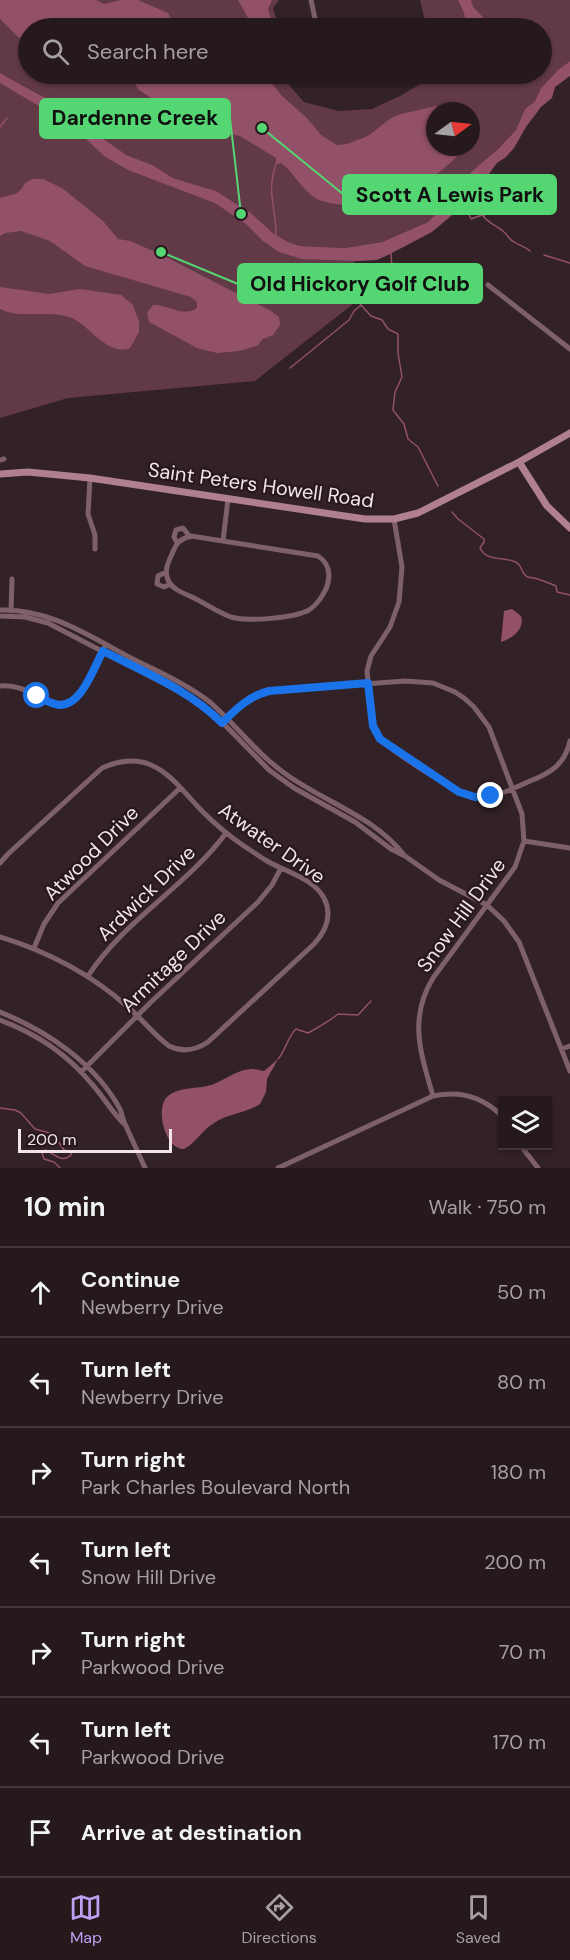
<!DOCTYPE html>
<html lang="en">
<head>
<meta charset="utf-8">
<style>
  body { margin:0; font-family:"DM Sans",sans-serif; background:#322629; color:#f1f3f6 }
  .controls { position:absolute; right:18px; bottom:18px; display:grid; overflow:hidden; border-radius:0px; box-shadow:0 2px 4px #0004 }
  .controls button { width:54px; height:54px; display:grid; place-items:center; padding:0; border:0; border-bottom:2px solid #42383b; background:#26191c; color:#f1f3f6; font:30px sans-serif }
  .compass { position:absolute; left:426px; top:102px; width:54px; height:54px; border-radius:50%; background:#26191c; box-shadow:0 2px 4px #0004; rotate:75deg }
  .scale { position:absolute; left:18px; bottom:15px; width:154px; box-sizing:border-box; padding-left:6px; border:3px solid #f1e5e8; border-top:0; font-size:16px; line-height:21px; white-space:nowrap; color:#f1e5e8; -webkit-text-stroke:4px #28171d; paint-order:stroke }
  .stop { position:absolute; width:18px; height:18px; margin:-14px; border:4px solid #1a73e8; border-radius:50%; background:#fff }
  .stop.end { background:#1a73e8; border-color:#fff; box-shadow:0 2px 6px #0008 }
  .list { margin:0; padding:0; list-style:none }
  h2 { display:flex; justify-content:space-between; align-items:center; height:78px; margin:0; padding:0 24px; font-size:26px }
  h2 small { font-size:20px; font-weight:400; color:#a4a0a3 }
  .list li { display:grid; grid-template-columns:39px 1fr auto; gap:18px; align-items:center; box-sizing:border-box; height:90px; padding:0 24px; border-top:2px solid #42383b }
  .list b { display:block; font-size:22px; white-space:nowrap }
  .list p { margin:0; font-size:20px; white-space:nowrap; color:#a4a0a3 }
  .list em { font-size:20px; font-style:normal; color:#a4a0a3 }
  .icon { flex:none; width:33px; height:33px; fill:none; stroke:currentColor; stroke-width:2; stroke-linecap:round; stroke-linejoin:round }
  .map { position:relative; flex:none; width:570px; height:1168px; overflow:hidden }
  .search { position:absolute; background:#26191c; box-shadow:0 2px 4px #0004; left:18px; right:18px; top:18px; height:66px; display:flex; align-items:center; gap:15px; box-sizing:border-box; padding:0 21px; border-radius:33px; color:#a4a0a3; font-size:22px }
  .sheet { height:708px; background:#26191c }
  nav { display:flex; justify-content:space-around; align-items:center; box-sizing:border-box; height:84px; border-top:2px solid #42383b; background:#26191c; font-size:16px; color:#a4a0a3 }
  nav a { display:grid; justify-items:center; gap:3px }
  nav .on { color:#bca0f2 }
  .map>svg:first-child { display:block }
</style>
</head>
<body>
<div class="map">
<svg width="570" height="1168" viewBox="0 0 570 1168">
  <rect width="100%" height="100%" fill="#322126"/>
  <path fill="#623947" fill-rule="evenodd" d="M0,0H279L273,8L279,28H28V74H279L304,102L339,111L372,109L402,95L432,77L433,74H542V28H427L420,0H570V61L558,70L541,88L535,101L525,109L516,130L498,149L472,171L451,200L436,215L428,222L382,242L345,248L300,246L288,242L273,233L251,213L216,191L173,178L152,166L133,158L233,209L290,247L354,257L358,300L255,381L68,398L0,418V77L42,96L0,73ZM435,111H471V147H435Z"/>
  <path fill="#925168" d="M0,0H96L104,4L121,0H138L168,13L176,28H28V41L18,37L0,19Z
    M238,0H272L268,9L274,28H251L248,18Z
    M458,0H471L473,7L485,19L483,28H467L464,13Z
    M570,61V76L555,87L552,98L541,107L526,127L514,148L506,157L497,163L486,178L475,186L458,210L432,232L390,254L377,260L358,261L302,259L279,252L263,241L246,224L215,203L128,170L104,156L84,137L49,112L0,83V73L49,100L126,155L152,165L173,178L216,191L251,213L273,233L288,242L300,246L345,248L382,242L428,222L451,200L472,171L498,149L516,130L525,109L535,101L541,88L558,70Z
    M128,74H264L282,96L306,117L321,135L337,145L347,144L368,136L391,118L401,114L436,106L449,111H435V147H466C436,180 399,203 353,205C341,205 328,204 317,199C301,190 295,173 281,163L276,164V158L240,136L207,130L185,121L139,90Z
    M33,179H43L62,188L103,221L118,239L130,241L160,254L271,311L279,317L280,325L273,335L263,339L257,346L239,351L217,353L197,348L149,322L147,313L153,305C167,304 184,318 197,308V302L191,297L85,266L50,241L21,231L5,233L0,236V198C12,194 19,196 25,183Z
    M0,287L49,294L80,289L121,295L133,305L139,322V332L130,348C108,356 91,328 74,319C51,308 23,320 0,309Z
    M512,609L521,616C525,629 513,638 501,642L504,611Z
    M278,1059L267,1079L266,1092L260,1104C246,1113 227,1114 214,1123C202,1130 196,1143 184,1149C165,1150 155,1108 167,1097C178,1087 194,1089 207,1086C222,1083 235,1070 250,1069C255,1069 260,1070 264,1071Z"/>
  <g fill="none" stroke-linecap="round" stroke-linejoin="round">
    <path stroke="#925168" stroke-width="1.5" d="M0,127L7,118
      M486,178L489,183L488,191L493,199L486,205L484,217C490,224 497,226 504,232C508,235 509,240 514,242C520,246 525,246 530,251
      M458,210L461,213L468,212L471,219L482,215L484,217
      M276,234C276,207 266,192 276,164
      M544,255L570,263
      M361,305L371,316L382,320L388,329L398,334V353L402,377L395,392L393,410L404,424L408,439L418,447L438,486
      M290,368L349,320L354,311L361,305L362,299L377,276L392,269L391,253
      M452,512L458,519L484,539V542L480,548C486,561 502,557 513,561C522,564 520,569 525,575C528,578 531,578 534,578C542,580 549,583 556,586L557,592L570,595
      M278,1059C286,1050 288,1036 296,1029L308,1033C319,1027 328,1022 338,1014L358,1015L371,1001
      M0,1108L15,1110L21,1113L35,1129L53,1134L64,1150L71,1152V1155C62,1164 54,1153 45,1150L42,1153L44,1159L54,1162L60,1168"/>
    <path stroke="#7e6069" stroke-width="5" d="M311,0L317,28
      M488,285L570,349
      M0,460L4,459
      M90,478L88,514L95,535V549
      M394,519L402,567L399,602L390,627L371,656L367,671L373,726L380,739C396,753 459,797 478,797C496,798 514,788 530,781C551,773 565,764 570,741
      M191,536L318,556C330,564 331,576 326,589C322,597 317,605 309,610C294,618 248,622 231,617C219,613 206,604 194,598C186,594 172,590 168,580C164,570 168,563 172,554C176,544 179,539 191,536Z
      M223,541L228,499
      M177,543L174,537L176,530L183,528L190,537
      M166,572L158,576L157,584L164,587L171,584
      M0,610C50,608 92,638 135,660C161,673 188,685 211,703C237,726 258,755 287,775C325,802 375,817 404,855
      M11,611L12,579
      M0,616L25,617L48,623L190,697L215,715L269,770L294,788L355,822L391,849L405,856L439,880L487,905L504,921L519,942L570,1071
      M0,686C14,685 24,689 36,695C43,699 51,704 58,705C82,707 95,665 104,648
      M222,723L249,699L269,691L405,681L433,683L455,692L464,698L474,707L489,727L522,814L524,841L515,867L433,978C408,1019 421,1054 433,1096
      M524,841L570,848
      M0,863L8,854L102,768C118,761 135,758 151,765C172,774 186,795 202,811C215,824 229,836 244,846C252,851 260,857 267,861C286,872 314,879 324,898C333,916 326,931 314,944L208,1042C196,1050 183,1053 169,1046C154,1035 143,1020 129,1008C91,974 49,952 0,937
      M34,948L44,924L58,903L180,788
      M88,976C124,920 187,886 226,833
      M0,1012C47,1031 95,1063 120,1109C122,1114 123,1121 126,1126C132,1140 139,1154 145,1168
      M0,1020C35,1033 67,1054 91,1083C103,1096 111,1111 123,1123
      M561,1049L570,1046
      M81,1072L151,1002L258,902L272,885L281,868
      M521,1146L538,1168
      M278,1168L433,1096C460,1090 483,1097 502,1116"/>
    <path stroke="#b0808f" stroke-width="7" d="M519,462L547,506L570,528
      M0,474L28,472L90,478L365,519H394L418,513L519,462L570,433"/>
  </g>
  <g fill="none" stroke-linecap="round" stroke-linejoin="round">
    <path stroke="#1a73e8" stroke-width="8" d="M37,696C44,700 52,704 60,705C82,705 94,667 103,651C144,672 189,690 222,723C236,709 249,696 269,691L368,683L373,726L380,739L459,792L475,797L491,796"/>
  </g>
  <g text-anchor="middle" stroke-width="4.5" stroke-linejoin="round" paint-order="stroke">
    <g font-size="20" fill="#f1e5e8" stroke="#28171d">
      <text transform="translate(261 485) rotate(8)" y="7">Saint Peters Howell Road</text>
      <text transform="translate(272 843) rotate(35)" y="7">Atwater Drive</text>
      <text transform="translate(91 853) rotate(-45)" y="7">Atwood Drive</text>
      <text transform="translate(146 893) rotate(-44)" y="7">Ardwick Drive</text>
      <text transform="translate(461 915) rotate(-54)" y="7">Snow Hill Drive</text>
      <text transform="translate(173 961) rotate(-44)" y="7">Armitage Drive</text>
    </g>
  </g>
  <path fill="none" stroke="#54d672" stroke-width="2" d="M241 214L230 118M262 128L343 194M161 252L238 284"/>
  <g fill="#54d672" stroke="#28171d" stroke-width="2">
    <circle cx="241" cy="214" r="6"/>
    <circle cx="262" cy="128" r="6"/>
    <circle cx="161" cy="252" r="6"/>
  </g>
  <g fill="#54d672" stroke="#54d672" stroke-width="2">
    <rect x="40" y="99" width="190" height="39" rx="6"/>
    <rect x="343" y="175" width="213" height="39" rx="6"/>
    <rect x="238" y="264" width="244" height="39" rx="6"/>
  </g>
  <g font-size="21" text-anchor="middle" font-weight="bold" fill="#111">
    <text x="135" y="125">Dardenne Creek</text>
    <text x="450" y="202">Scott A Lewis Park</text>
    <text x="360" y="291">Old Hickory Golf Club</text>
  </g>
</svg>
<div class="controls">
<button><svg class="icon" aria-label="layers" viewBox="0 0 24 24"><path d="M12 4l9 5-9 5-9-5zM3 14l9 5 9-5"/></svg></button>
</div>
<svg class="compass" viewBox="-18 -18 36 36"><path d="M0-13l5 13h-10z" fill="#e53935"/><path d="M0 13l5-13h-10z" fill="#a4a0a3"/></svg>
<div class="scale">200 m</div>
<div class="stop" style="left:37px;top:696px"></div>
<div class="stop end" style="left:491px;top:796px"></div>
<div class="search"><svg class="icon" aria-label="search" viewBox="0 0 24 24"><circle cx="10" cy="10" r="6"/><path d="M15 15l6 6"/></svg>Search here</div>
</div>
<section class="sheet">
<h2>10 min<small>Walk · 750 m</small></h2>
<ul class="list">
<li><svg class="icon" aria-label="ahead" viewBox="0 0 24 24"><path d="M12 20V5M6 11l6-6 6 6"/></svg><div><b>Continue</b><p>Newberry Drive</p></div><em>50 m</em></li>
<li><svg class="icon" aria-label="left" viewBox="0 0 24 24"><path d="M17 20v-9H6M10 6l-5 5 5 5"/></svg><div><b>Turn left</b><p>Newberry Drive</p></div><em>80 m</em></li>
<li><svg class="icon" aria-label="right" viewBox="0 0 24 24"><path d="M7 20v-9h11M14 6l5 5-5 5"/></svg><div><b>Turn right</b><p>Park Charles Boulevard North</p></div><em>180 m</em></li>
<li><svg class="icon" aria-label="left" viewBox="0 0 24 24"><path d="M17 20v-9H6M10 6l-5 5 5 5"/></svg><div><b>Turn left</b><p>Snow Hill Drive</p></div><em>200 m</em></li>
<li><svg class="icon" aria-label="right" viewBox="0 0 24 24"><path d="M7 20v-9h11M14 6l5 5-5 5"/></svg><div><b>Turn right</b><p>Parkwood Drive</p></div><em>70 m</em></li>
<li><svg class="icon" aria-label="left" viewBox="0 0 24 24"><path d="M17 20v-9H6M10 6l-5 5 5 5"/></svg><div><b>Turn left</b><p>Parkwood Drive</p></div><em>170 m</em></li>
<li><svg class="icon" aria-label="arrive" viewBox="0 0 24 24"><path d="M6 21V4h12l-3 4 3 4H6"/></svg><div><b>Arrive at destination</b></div></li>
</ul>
</section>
<nav>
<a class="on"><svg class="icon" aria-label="map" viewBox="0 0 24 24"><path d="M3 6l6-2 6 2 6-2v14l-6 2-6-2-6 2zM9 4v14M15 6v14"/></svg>Map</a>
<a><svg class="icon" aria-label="directions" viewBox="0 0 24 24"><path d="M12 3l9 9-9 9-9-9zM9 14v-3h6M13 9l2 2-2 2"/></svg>Directions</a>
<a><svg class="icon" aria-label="saved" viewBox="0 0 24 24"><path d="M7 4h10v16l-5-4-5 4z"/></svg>Saved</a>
</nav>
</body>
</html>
